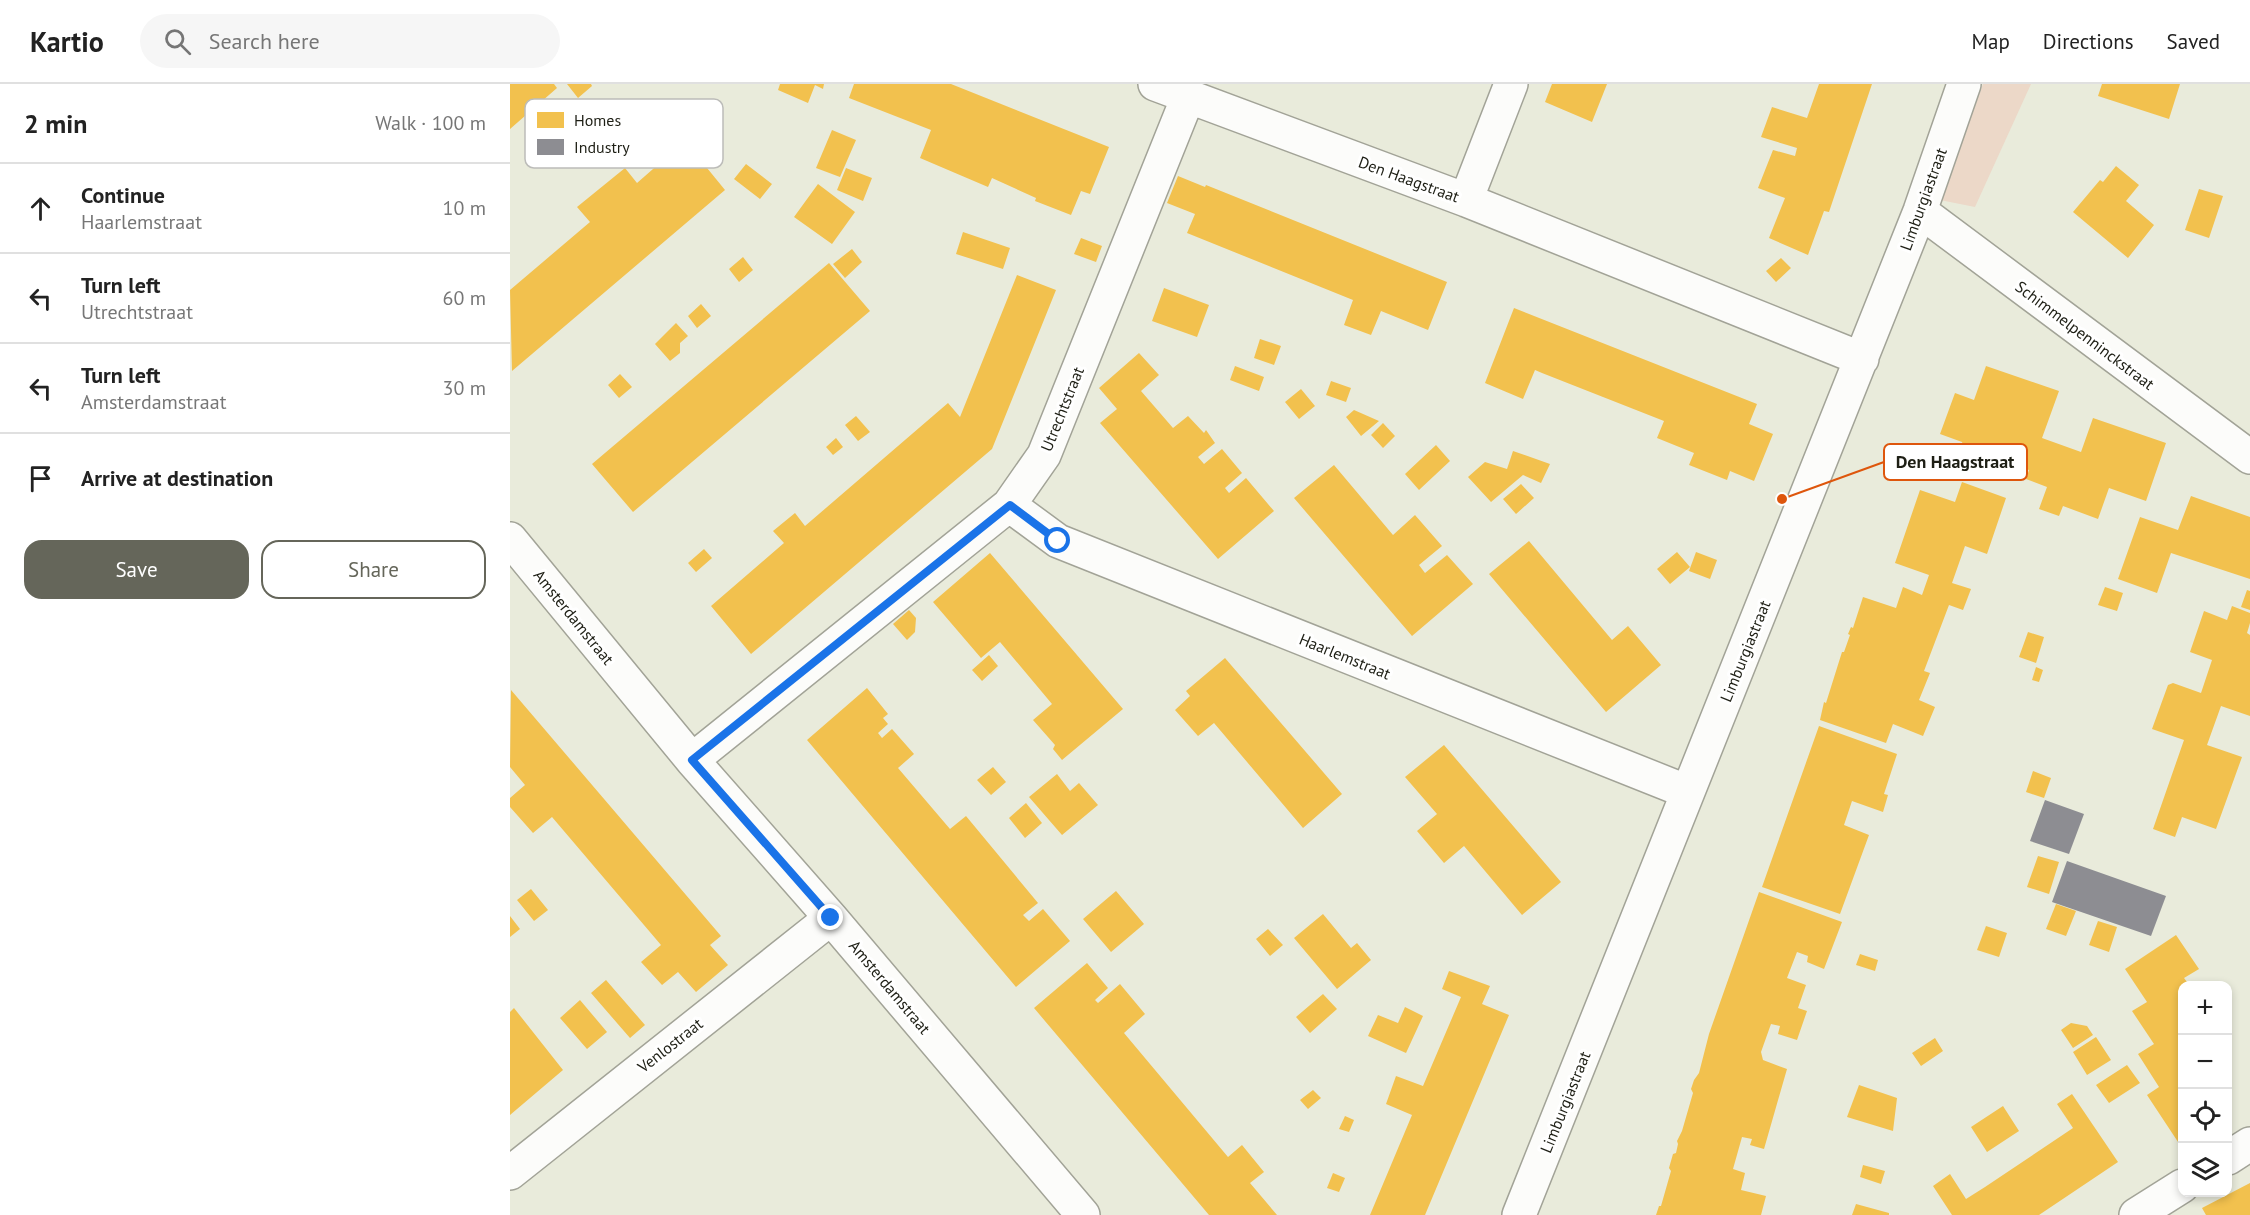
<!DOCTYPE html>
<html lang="en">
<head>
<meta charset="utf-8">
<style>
  body { margin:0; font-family:"PT Sans",sans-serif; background:#f6f6f6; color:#222 }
  .controls { position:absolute; right:18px; bottom:18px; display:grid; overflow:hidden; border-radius:12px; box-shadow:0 3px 9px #0003 }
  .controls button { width:54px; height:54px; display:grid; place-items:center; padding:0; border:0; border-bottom:2px solid #e0e0e0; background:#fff; color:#222; font:30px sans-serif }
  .stop { position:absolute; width:18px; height:18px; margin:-14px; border:4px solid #1a73e8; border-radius:50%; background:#fff }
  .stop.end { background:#1a73e8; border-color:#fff; box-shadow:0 2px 6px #0008 }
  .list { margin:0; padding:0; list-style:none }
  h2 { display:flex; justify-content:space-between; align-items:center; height:78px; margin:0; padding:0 24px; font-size:26px }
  h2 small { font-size:20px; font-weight:400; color:#767676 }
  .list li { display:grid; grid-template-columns:39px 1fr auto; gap:18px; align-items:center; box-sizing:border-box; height:90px; padding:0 24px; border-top:2px solid #e0e0e0 }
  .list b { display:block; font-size:22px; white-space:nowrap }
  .list p { margin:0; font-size:20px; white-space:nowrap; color:#767676 }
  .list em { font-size:20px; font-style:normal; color:#767676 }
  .actions { display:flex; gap:12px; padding:18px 24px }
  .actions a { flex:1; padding:14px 0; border:2px solid #65665a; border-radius:18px; text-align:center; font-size:21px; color:#65665a }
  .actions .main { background:#65665a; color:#fff }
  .icon { flex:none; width:33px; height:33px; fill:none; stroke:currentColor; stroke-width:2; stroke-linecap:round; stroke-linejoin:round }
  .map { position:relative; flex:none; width:1740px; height:1131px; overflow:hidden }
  header { display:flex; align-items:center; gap:36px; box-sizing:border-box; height:84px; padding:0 30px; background:#fff; border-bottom:2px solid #e0e0e0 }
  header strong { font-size:28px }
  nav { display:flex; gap:33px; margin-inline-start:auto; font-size:21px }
  .search { width:420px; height:54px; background:#f6f6f6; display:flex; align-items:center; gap:15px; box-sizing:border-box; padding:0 21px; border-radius:33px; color:#767676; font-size:22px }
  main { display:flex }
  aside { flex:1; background:#fff }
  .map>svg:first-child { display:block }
</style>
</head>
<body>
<header>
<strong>Kartio</strong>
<div class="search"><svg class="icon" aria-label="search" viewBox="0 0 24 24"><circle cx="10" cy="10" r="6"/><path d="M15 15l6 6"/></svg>Search here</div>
<nav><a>Map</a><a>Directions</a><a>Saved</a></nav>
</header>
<main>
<aside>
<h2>2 min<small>Walk · 100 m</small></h2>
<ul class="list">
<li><svg class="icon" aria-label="ahead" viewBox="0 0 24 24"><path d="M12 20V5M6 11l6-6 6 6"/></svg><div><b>Continue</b><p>Haarlemstraat</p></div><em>10 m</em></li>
<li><svg class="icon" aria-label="left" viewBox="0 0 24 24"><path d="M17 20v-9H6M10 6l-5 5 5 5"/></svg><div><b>Turn left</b><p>Utrechtstraat</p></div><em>60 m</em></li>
<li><svg class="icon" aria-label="left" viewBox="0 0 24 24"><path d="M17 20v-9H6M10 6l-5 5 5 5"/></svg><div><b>Turn left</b><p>Amsterdamstraat</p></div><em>30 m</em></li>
<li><svg class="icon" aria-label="arrive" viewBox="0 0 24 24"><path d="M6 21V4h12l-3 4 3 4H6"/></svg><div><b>Arrive at destination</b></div></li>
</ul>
<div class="actions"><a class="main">Save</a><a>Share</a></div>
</aside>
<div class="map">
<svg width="1740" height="1131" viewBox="0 0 1740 1131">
  <rect width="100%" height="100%" fill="#e9ebdb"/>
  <path fill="#ecd8c8" d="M1473,0H1521L1465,123L1430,116Z"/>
  <path fill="#f2c14e" d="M0,0H44L47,4L0,45Z
    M57,0H81L82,2L68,14Z
    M270,0H314L313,5L305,1L298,19L268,6Z
    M344,0H441L599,63L580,110L571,107L561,131L525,117L526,114L482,94L478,103L410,74L421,46L339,14Z
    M1042,0H1097L1082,38L1035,18Z
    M1309,0H1362L1319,128L1314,127L1298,171L1259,154L1275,114L1248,104L1263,66L1285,72L1287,64L1251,53L1262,23L1297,34Z
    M1592,0H1670L1659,35L1588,12Z
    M322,46L346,56L330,93L306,84Z
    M175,57L215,106L2,287L0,206L80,138L67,123L115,84L127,99Z
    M236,80L262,100L250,115L224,95Z
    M1606,82L1629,101L1616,117L1644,141L1618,174L1563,128L1590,96L1593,98Z
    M336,84L362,94L353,117L327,106Z
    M668,92L695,103L696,101L937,198L918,246L871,227L861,251L834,241L843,216L677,149L685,130L657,119Z
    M308,100L345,128L322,160L284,133Z
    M1689,105L1713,112L1699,154L1675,146Z
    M453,148L500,164L493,185L446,170Z
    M571,154L592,162L586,178L564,170Z
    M342,165L352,178L335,194L323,180Z
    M233,173L243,186L229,198L219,185Z
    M1271,174L1281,184L1266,198L1256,187Z
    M319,179L360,227L123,428L82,380Z
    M507,191L546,206L482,365L241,570L201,522L274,459L263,447L285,429L295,442L438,319L450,333Z
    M654,204L699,221L687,253L642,237Z
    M191,220L201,232L187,244L178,232Z
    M1004,224L1247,320L1239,340L1263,350L1244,397L1220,387L1217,396L1179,381L1184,369L1147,354L1154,337L1032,289L1025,286L1013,315L975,299Z
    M166,239L178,252L170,259V269L160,277L145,260Z
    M750,255L771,262L764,281L744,274Z
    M629,269L649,291L631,307L663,344L678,332L694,349L696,346L705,359L688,373L694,380L712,365L732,389L715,404L719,409L736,394L764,427L708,475L590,339L607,325L589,304Z
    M725,282L754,293L749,307L720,296Z
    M1476,282L1549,307L1532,354L1571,368L1583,334L1656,359L1636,417L1599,404L1588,435L1553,422L1549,432L1529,425L1537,403L1516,395L1519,386L1484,373L1486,369H1482L1480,375L1455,367L1452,358L1430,350L1445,309L1464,316Z
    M110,290L122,303L109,314L98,301Z
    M821,297L841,304L836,318L816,311Z
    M791,305L805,322L789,335L775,318Z
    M844,326L869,337L851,352L836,333Z
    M346,332L360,348L348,357L335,341Z
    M873,339L885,352L873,364L861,351Z
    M326,354L333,363L323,371L316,363Z
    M926,361L940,377L909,406L895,390Z
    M1003,367L1040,380L1031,399L1013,391L981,418L958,393L975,378L997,385Z
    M824,381L883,451L905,431L932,462L909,481L915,489L937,471L963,500L902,552L784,414Z
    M1452,398L1496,414L1477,470L1455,462L1442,499L1461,505L1453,526L1439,521L1414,587L1420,589L1409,616L1425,623L1413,652L1383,640L1376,659L1310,636L1314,618L1316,619L1332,568H1334L1340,551L1338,550L1341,543L1343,544L1353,513L1386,524L1393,503L1412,511L1419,491L1385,479L1410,406L1445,418Z
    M1011,400L1024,414L1006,430L993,415Z
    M1681,412L1740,433V495L1661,469L1647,509L1608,495L1630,433L1668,446Z
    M1019,457L1102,556L1118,542L1151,581L1096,628L979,490Z
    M194,465L202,474L186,488L178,479Z
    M1167,468L1180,483L1160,500L1147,485Z
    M1186,468L1207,476L1200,495L1179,487Z
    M480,469L613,625L552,676L543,665L545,661L523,636L542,620L490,558L471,574L423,518Z
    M1595,503L1613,509L1607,527L1588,521Z
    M1737,506L1740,507V526L1731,523Z
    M1722,522L1740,529V539L1737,549L1740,551V632L1711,622L1697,661L1732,673L1706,745L1672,733L1665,753L1643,745L1674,656L1642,645L1658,601L1663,599L1691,609L1702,576L1680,568L1694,527L1717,536Z
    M399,526L406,534L405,548L397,556L383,540Z
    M1518,548L1534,553L1526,579L1509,573Z
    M479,571L488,582L472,597L462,586Z
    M715,574L832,710L793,744L704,639L688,652L665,626L680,612L676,607Z
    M1526,583L1533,586L1529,598L1522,596Z
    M357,604L378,630L373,634L378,640L368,649L372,654L382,645L404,670L388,684L440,745L456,732L528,819L513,831L519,837L533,825L560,857L506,903L297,656Z
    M1,606L211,852L200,861L218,881L186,908L168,888L152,901L131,878L151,861L42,733L23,749L0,723V714L15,701L0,683Z
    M1309,642L1387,670L1374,710L1378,711L1373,728L1342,717L1334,741L1359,751L1330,830L1252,803Z
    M934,661L1051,798L1012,831L954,762L934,779L907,747L927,730L895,693Z
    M483,683L496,698L481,711L467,696Z
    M1523,687L1541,694L1534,714L1516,708Z
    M547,690L560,707L569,699L588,721L552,751L519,713Z
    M516,719L532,739L515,754L499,734Z
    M1528,772L1549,778L1539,810L1517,803Z
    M21,805L38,826L24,837L7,816Z
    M606,807L634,840L601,868L573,835Z
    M1249,808L1332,838L1314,885L1297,878L1298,872L1287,868L1277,894L1296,901L1288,924L1297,927L1287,956L1268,950L1270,942L1261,940L1251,968L1253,976L1277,985L1254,1065L1240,1061L1242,1055L1232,1053L1223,1085L1235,1089L1231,1106L1256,1112L1251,1131H1146L1149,1122H1151L1161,1087L1159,1084L1163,1070L1166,1069L1168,1060L1167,1057L1172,1047L1183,1009L1181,1005L1184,996L1189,989L1199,950Z
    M1546,820L1566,827L1556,852L1536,845Z
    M813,830L841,864L847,859L861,876L827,905L784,854Z
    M0,832L10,845L0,853Z
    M1588,837L1607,843L1599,868L1579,861Z
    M1476,842L1497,849L1489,873L1467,866Z
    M758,845L773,861L760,872L746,855Z
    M1666,851L1689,885L1674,894L1680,902H1672V1064L1637,1011L1649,1003L1628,970L1644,960L1622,927L1637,918L1615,885Z
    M1350,870L1368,876L1365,887L1346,881Z
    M577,879L598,904L585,916L588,919L610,900L635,930L614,949L718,1073L732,1061L754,1088L740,1099L767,1131H699L524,924Z
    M939,887L980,902L972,920L999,931L915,1131H860L902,1031L876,1020L886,992L913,1002L951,913L932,905Z
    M96,896L135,941L120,954L81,909Z
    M813,910L827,925L800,949L786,933Z
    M70,916L97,948L77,965L50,934Z
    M895,923L913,932L896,969L858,952L868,931L888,939Z
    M4,924L53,986L0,1031V928Z
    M1561,939L1577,942L1583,951L1563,964L1551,946Z
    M1586,953L1601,976L1577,991L1563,968Z
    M1425,954L1433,967L1411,982L1402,969Z
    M1617,981L1630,999L1599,1019L1586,1001Z
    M1349,1001L1387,1014L1383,1047L1337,1033Z
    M803,1006L811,1014L798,1025L790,1016Z
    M1562,1010L1608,1078L1529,1131H1442L1423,1102L1440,1090L1456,1115L1475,1103L1563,1044L1547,1020Z
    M1493,1022L1509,1047L1477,1068L1461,1043Z
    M835,1032L844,1036L839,1048L829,1045Z
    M1353,1081L1375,1087L1371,1100L1350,1093Z
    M823,1089L835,1094L829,1108L817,1104Z
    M1740,1099V1131H1696L1692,1124Z
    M1346,1120L1379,1129V1131H1342Z"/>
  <path fill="#8d8d92" d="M1535,716L1574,730L1559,770L1520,757Z
    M1557,777L1656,812L1641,852L1542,818Z"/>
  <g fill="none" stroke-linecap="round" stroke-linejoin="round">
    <defs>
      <path id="minor" d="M645,0L956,116L1352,275
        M956,116L1001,0
        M1410,127L1740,373
        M499,421L548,457L1178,708
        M0,455L182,676L321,834L573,1131
        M182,676L499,421L534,371L678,13
        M1718,1074L1740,1060
        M0,1089L321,834
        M1009,1131L1410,127L1454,0
        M1626,1131L1672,1102"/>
    </defs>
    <use href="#minor" stroke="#a2a397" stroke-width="36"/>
    <use href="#minor" stroke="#fcfcfa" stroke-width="33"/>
  </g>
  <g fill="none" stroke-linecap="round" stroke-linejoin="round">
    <path stroke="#1a73e8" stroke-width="8" d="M321,834L182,676L500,421L548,457"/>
  </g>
  <g text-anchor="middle" stroke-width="6" stroke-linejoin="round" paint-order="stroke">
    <g font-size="16" fill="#1e1f15" stroke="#fff">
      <text transform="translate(899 95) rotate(20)" y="6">Den Haagstraat</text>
      <text transform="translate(1413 115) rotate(-70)" y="6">Limburgiastraat</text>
      <text transform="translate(1575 251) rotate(37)" y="6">Schimmelpenninckstraat</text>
      <text transform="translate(552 325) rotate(-68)" y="6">Utrechtstraat</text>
      <text transform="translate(64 533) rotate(51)" y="6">Amsterdamstraat</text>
      <text transform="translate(1235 567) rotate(-68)" y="6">Limburgiastraat</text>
      <text transform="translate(835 572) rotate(22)" y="6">Haarlemstraat</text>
      <text transform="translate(380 903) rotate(50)" y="6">Amsterdamstraat</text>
      <text transform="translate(160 961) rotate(-38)" y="6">Venlostraat</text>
      <text transform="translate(1055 1018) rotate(-68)" y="6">Limburgiastraat</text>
    </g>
  </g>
  <rect x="15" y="15" width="198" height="69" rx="9" fill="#fff" stroke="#bcbcb9" stroke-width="1.5"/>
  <rect x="27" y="28" width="27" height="16" fill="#f2c14e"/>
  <rect x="27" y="55" width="27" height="16" fill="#8d8d92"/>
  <g font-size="16" fill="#1e1f15">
    <text x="64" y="42">Homes</text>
    <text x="64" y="69">Industry</text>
  </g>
  <path fill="none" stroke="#de560c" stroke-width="2" d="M1272 415L1374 378"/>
  <circle fill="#de560c" stroke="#fff" stroke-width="2" cx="1272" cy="415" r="6"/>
  <rect fill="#fff" stroke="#de560c" stroke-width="2" x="1374" y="360" width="143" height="36" rx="6"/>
  <g font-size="18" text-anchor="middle" font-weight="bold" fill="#1e1f15">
    <text x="1445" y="384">Den Haagstraat</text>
  </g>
</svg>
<div class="controls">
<button>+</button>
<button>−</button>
<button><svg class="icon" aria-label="locate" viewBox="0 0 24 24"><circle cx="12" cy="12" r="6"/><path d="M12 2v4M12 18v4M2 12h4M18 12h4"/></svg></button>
<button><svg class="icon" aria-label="layers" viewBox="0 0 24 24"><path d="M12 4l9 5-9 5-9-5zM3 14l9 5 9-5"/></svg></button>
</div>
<div class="stop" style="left:548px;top:457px"></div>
<div class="stop end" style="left:321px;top:834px"></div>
</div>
</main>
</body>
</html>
